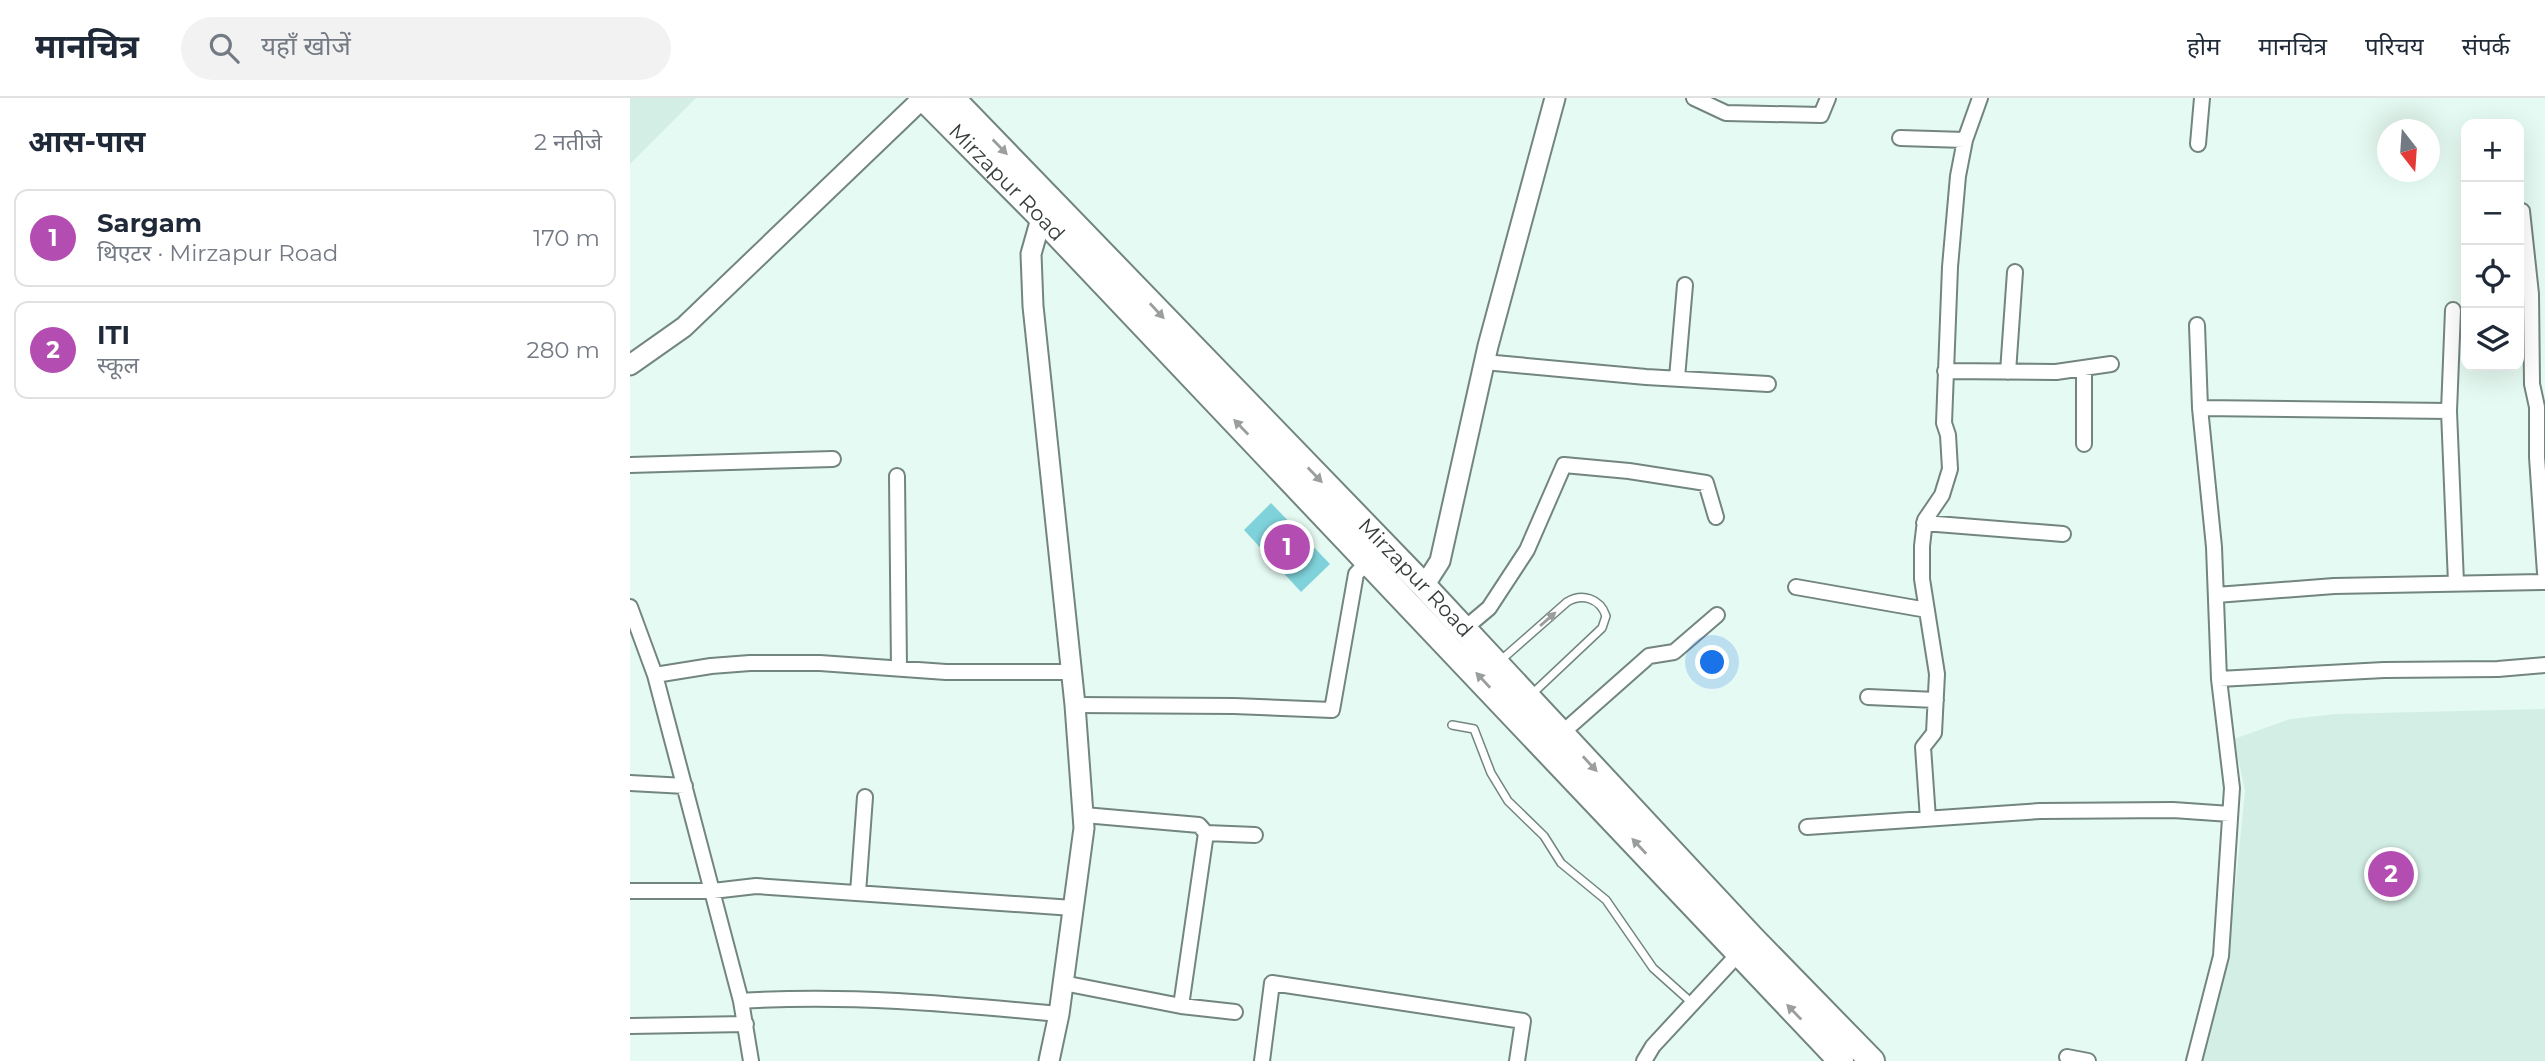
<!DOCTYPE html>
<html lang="hi">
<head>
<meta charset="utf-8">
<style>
  body { margin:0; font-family:Montserrat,"Noto Sans Devanagari",sans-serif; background:#f2f2f3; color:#1f2937 }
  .controls { position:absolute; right:21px; top:21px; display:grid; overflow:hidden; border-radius:14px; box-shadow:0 7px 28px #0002 }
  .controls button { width:63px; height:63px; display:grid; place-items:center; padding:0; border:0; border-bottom:2px solid #e0e1e3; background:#fff; color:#1f2937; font:35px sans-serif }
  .compass { position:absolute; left:1747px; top:21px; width:63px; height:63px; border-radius:50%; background:#fff; box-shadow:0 7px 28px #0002; rotate:163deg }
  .you { position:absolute; left:1083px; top:565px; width:24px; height:24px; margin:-18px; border:5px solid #fff; border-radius:50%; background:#1a73e8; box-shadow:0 0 0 10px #1a73e833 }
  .badge { display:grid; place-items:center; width:46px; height:46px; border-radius:50%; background:#b34db2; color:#fff; font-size:23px; font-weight:700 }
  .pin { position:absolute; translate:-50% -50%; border:4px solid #fff; box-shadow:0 2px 7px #0006 }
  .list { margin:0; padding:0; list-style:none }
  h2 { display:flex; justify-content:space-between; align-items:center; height:91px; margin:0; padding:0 28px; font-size:30px }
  h2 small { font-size:23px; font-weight:400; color:#747a83 }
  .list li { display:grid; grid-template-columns:46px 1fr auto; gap:21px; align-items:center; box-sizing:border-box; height:98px; margin:0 14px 14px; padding:0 14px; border:2px solid #e0e1e3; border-radius:14px }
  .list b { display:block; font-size:26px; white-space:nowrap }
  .list p { margin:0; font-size:23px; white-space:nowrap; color:#747a83 }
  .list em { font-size:23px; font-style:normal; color:#747a83 }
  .icon { flex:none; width:38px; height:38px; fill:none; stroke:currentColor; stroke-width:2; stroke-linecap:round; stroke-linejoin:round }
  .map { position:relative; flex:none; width:1915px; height:963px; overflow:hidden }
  header { display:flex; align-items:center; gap:42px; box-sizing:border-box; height:98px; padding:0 35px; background:#fff; border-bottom:2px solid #e0e1e3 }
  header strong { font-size:33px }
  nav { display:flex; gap:38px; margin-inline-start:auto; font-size:24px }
  .search { width:490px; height:63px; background:#f2f2f3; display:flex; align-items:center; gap:18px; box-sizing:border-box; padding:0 24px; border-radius:38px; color:#747a83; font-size:26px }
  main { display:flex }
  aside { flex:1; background:#fff }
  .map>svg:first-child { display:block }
</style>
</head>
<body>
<header>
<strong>मानचित्र</strong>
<div class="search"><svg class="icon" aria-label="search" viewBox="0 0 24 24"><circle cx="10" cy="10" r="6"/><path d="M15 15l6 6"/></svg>यहाँ खोजें</div>
<nav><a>होम</a><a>मानचित्र</a><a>परिचय</a><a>संपर्क</a></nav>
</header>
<main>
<aside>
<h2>आस-पास<small>2 नतीजे</small></h2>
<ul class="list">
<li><span class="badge">1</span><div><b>Sargam</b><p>थिएटर · Mirzapur Road</p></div><em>170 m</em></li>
<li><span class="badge">2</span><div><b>ITI</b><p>स्कूल</p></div><em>280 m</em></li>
</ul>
</aside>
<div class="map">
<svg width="1915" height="963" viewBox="0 0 1915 963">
  <rect width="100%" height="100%" fill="#e5faf2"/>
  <path fill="#d3efe5" d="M0,0H66L0,66Z
    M1915,611V963H1572L1598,860L1615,693L1604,641L1660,621L1706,616Z"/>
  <path fill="#7fd2da" d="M641,405L700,466L671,494L614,432Z"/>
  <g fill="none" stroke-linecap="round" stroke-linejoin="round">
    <defs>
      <path id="lane" d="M870,563L937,504C952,495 970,500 976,518L972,530L902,596
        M822,627L844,631L861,675L878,703L914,738L931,765L976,802L1023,870L1062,905"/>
      <path id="street" d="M1064,0L1096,15L1191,17L1198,0
        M1270,40L1335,42
        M1568,46L1572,0
        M1892,113L1901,196L1902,286L1907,309V359L1915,475
        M1823,212L1819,313L1826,485
        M854,264L1016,279L1138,286
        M1454,270V346
        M1315,273L1426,274L1481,266
        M1378,274L1385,174
        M1047,280L1055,187
        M1570,310L1819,313
        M0,367L203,361
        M267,378L269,570
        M1294,425L1433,436
        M1166,489L1297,512
        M1586,497L1704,488L1915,484
        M0,509L25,577L111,903L121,963
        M834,531L859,510L897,452L934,367L999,373L1076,385L1086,419
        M25,577L81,568L120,565H190L316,574H441
        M1589,581L1754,572L1868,571L1915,567
        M1238,599L1306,602
        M445,607L604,608L702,612L726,476L742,459
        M932,635L1019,558L1044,554L1087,517
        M0,685L55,688
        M1298,721L1293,649L1304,635L1307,576L1292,481V448L1295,422L1312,397L1320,371L1318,337L1314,325L1320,169L1328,78L1335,42L1350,0
        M1177,729L1410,713L1543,712L1600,716
        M576,735L625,737
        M0,793H83L126,788L443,810
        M228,795L235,699
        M433,885L551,908L576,735L569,727L454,717
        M111,903C218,896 322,906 429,916
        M551,908L605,914
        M0,928L116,926
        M1437,959L1458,963
        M632,963L642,885L893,923L887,963
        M1014,963L1023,948L1112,852
        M1564,963L1591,858L1602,690L1589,581L1584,449L1570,310L1567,227"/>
      <path id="secondary" d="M414,110L401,156L403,208L445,607L454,730L429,916L419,963
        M0,267L54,229L293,0
        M794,488L810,463L858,248L925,0"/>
      <g id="highway">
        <path id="s1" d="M293,0L410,118L1211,963"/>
        <path id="s2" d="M322,0L794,488L1123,841L1242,963"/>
      </g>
    </defs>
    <use href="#lane" stroke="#72857e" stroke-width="10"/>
    <use href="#street" stroke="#72857e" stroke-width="18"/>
    <use href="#secondary" stroke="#72857e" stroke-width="23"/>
    <use href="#highway" stroke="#72857e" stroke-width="28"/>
    <use href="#lane" stroke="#fff" stroke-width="7"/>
    <use href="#street" stroke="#fff" stroke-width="14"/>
    <use href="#secondary" stroke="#fff" stroke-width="19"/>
    <use href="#highway" stroke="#fff" stroke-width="24"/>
  </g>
  <defs><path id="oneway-solid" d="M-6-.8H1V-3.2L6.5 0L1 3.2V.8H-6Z" transform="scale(1.75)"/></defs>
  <g fill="#9a9e9c">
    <use href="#oneway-solid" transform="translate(370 49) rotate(46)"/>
    <use href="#oneway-solid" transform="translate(527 213) rotate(47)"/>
    <use href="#oneway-solid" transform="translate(611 329) rotate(-134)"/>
    <use href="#oneway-solid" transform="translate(685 377) rotate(46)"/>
    <use href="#oneway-solid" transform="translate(918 521) rotate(-41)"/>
    <use href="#oneway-solid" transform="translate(853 582) rotate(-133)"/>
    <use href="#oneway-solid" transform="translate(960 666) rotate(47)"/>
    <use href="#oneway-solid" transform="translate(1009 748) rotate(-133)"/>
    <use href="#oneway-solid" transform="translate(1164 914) rotate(-134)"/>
  </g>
  <g text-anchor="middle" stroke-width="5" stroke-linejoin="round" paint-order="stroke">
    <g font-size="21" fill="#343c39" stroke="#fff">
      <text dy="7" stroke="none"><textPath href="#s1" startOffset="119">Mirzapur Road</textPath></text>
      <text dy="7" stroke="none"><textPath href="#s2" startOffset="667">Mirzapur Road</textPath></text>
    </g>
  </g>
</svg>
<div class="controls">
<button>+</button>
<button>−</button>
<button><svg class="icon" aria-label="locate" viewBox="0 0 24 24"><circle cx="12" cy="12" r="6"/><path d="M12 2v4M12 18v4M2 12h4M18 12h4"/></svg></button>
<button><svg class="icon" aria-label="layers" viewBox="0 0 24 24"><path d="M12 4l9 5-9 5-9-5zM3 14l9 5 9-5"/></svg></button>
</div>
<svg class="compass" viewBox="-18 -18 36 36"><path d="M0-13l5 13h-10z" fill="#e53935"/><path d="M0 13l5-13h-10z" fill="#747a83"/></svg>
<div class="you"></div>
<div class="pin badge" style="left:657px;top:449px">1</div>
<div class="pin badge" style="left:1761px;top:776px">2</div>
</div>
</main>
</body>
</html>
